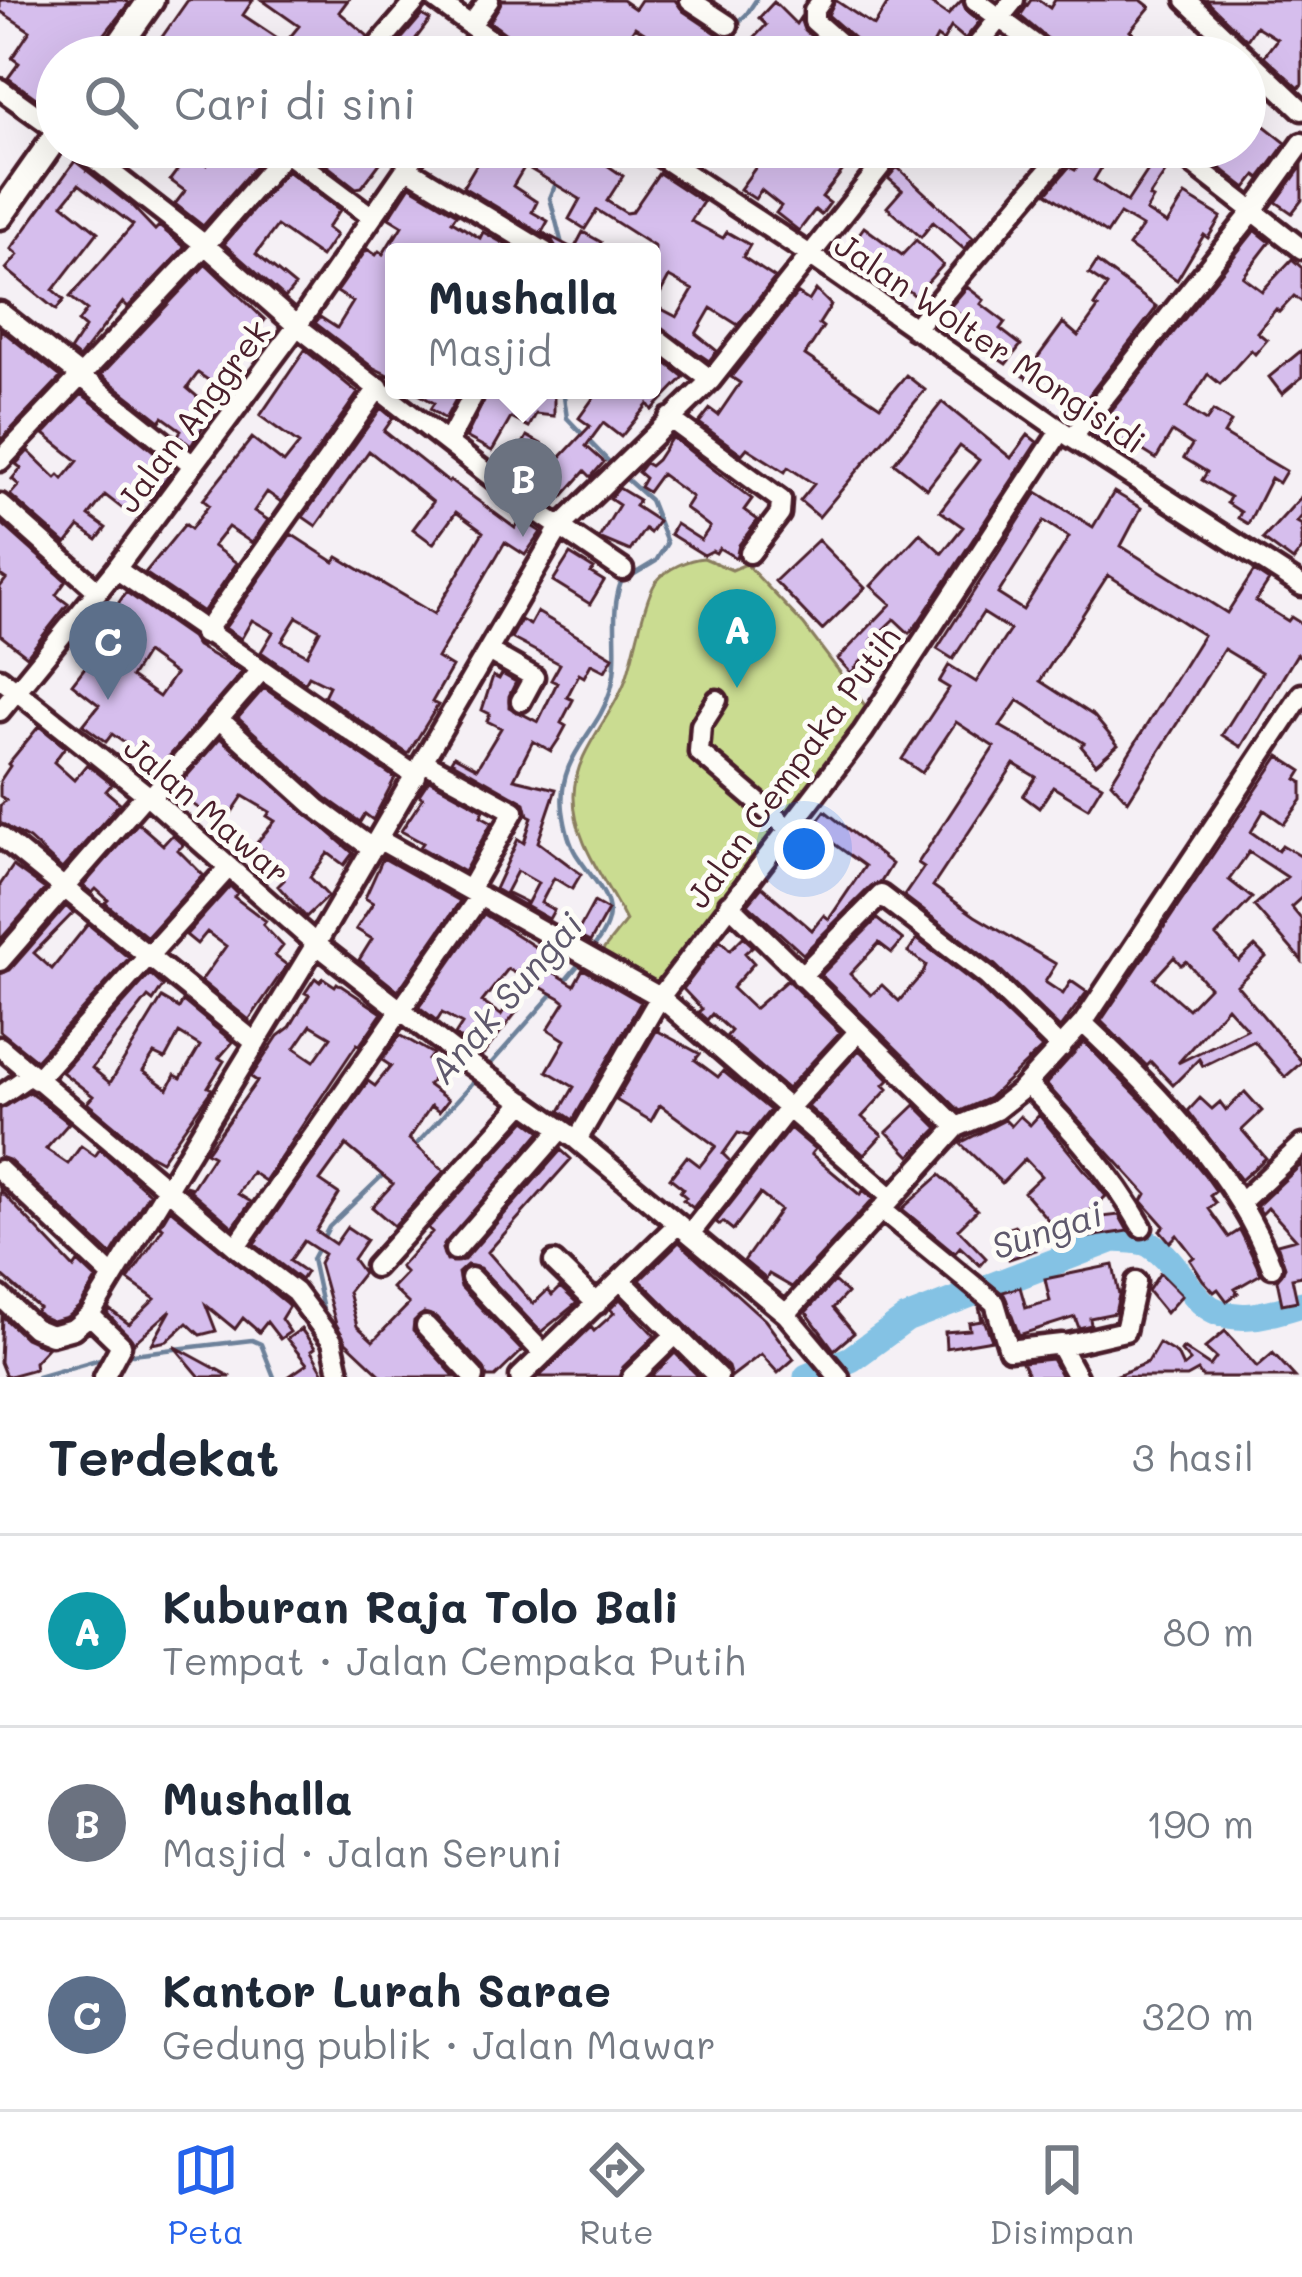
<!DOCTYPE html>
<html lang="id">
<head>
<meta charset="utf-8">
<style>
  body { margin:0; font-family:Mali,sans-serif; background:#f6f6f7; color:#1f2937 }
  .you { position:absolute; left:804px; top:849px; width:42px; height:42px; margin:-30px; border:9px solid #fff; border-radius:50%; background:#1a73e8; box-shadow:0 0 0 18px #1a73e833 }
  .badge { display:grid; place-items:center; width:78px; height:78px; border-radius:50%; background:#2563eb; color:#fff; font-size:39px; font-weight:700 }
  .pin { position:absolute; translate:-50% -99px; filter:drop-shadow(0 3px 6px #0008) }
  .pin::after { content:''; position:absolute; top:63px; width:42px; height:36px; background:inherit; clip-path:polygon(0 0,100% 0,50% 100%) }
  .popup { position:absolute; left:385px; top:243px; width:276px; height:156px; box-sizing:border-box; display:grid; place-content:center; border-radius:12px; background:#fff; filter:drop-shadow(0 3px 9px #0005); font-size:39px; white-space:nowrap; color:#747a83 }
  .popup b { font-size:45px; color:#1f2937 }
  .popup::after { content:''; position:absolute; left:50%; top:100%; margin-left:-24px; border:24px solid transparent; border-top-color:#fff }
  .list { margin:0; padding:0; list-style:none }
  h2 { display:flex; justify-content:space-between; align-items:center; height:156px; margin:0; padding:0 48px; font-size:51px }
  h2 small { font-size:39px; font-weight:400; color:#747a83 }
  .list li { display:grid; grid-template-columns:78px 1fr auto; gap:36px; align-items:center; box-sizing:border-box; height:192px; padding:0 48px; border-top:3px solid #e0e1e3 }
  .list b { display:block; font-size:45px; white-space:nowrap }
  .list p { margin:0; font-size:39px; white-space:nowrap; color:#747a83 }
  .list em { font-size:39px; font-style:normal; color:#747a83 }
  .icon { flex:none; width:66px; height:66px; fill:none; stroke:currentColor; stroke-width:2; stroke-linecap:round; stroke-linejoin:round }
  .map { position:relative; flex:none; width:1302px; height:1377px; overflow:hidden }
  .search { position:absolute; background:#fff; box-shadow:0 12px 48px #0002; left:36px; right:36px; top:36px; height:132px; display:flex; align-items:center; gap:30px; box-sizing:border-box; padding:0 42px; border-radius:66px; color:#747a83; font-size:45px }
  .sheet { height:732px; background:#fff }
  nav { display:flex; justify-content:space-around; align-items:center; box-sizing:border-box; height:168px; border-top:3px solid #e0e1e3; background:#fff; font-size:33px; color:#747a83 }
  nav a { display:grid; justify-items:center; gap:6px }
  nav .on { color:#2563eb }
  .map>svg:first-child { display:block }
</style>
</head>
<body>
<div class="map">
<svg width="1302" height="1377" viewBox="0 0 1302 1377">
  <rect width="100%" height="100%" fill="#f5f0f5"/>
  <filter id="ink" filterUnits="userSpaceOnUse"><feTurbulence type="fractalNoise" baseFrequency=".00833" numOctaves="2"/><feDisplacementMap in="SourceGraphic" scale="24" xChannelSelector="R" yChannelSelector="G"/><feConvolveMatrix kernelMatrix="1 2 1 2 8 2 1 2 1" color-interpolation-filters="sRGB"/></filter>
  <g filter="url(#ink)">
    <path fill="#cadc91" stroke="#8a7e5e" stroke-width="3" d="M704,558L732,570L746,564L804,625L867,708L656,985L600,954L626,921C607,881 573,842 574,795C575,751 612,718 626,679C634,656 644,599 656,582C666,569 688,559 704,558Z"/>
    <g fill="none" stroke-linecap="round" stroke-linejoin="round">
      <path stroke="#6d819a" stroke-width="4.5" d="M702,57L746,15L756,0
        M556,183L550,198L564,252
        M563,390L567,418L614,467
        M591,950C628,907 600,891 576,854C568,841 565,825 563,810C557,756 597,735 610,692C622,655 608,618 621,582L656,561L667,543L650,500L622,475
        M564,982L584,958
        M488,1067L556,990
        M415,1146L480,1075
        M325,1319L312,1259L329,1227L384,1174
        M341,1344L353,1377
        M124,1355L252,1340L261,1344L274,1377
        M38,1377L107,1357"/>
      <path stroke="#84c2e4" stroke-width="27" d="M807,1377L851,1359L906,1319L1114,1239C1126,1240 1142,1239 1151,1245C1175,1260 1183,1284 1202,1302C1230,1327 1271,1314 1302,1304"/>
    </g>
    <path fill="#d6beed" stroke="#4a1f2b" stroke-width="3" fill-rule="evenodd" d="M0,0H124L129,3L87,57H57V77L49,89L56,93L47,106L8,78L19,63L12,58L30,31L0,11Z
      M188,0H253L243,15L285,43L299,26L262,0H348L339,12L368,36L355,57H148Z
      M502,0H622L635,9L641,0H675L683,11L722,37L714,47L717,50L714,57H674L665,48L659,57H642L655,40L635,27L621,49L632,57H587L578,50L573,57H537L490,22Z
      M835,0L874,26L890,0H926L948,15L962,0L966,10L980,21L965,39L951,27L943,41L937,37L926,57H868L864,47L828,15Z
      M1031,0H1039L1050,8L1055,0H1141L1150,7L1130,31L1138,37L1123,57H1069L1020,16Z
      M1206,0H1302V84L1299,88L1264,56L1277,39L1256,26L1247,40Z
      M774,2L796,24L800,18L804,30L835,57H806L778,42L764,57H736L766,25L759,18Z
      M422,15L430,20L402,57H386Z
      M1248,78L1260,89L1255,95L1265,104L1253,117L1286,143L1260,178L1256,175L1246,188L1210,160L1220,147H1245V82Z
      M219,147H272L203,226L175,204L185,191L170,180L190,153L207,165Z
      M303,147H392L362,187L356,188Z
      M509,147H607L598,159L623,176L607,201L626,213L632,212L659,173L703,202L691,221L723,238L727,232L750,245L743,257L775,278L738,325L711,308L696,334L717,351L709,361L652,322L655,247L597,210L585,229L569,219L580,199L525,166L513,186L537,202L532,212L548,221L542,232L574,249L583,232L601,242L596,252H558L552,240L463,187L486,148L502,158ZM669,277L693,290L677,317L654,305Z
      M746,147H848L843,153L851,160L822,197L830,203L821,215L815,210L799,231L776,213L781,206L761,190L755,199L740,189L761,160Z
      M1089,147H1114L1094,180L1127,202L1156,158L1169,167L1149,197L1153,199L1146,211L1167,224L1185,195L1221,217L1208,238L1204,235L1177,280L1129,246L1142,227L1120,214L1107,234L1047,193L1069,167L1075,170Z
      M75,161L131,205L155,230L159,226L185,247L128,307L123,302L79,358L70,351L85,328L78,322L87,310L70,297L133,225L79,184L63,204L98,232L53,290L64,300L56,310L6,269L18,255L11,249Z
      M1302,166V200L1292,213L1276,202Z
      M897,167L973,238L964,249L933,222L921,237L887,207L902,190L888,178Z
      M287,171L340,210L327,228L336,235L321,257L277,226L256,254L295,286L285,298L224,244Z
      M410,186L457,214L452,221L480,238L483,232L519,252H394V378L372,367L315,323L320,317L337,328L353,302L337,292L367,249L376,255L379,251L383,254L394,236V239L402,226L389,218Z
      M864,227L902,255L916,240L943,265L915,296L879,264L876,268L849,248Z
      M1255,230L1270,242L1243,277L1262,291L1292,259L1302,268V302L1294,296L1279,312L1276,309L1257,332L1267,340L1255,354L1251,350L1220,384L1208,374L1186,408L1206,421L1213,411L1231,422L1224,434L1286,471L1279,483L1271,478L1248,524L1238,518L1241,512L1227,503L1230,497L1202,480L1207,472L1184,458L1192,445L1172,432L1156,459L1126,440L1118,452L1092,435Z
      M1097,262L1157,307L1083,403L1048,375L1039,387L1024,376L1063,323L1078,336L1098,308L1094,306L1107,286L1089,274Z
      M206,264L265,320L231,363L242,370L224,391L198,373L187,388L213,410L191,446L178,436L181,430L163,417L160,421L101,375Z
      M967,287L984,300L981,304L1005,322L1000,329L1021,345L1006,364L994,356L998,351L968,328L971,324L950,307Z
      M816,290L831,305L819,324L823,327L805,355L880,406L906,375L925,390L819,517L800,501L814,484L788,467L785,472L747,448L742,454L699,423L710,409L718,415L740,383L731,377L797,293L809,301Z
      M0,329L61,377L0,441Z
      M305,350L358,393L281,502L267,492L254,511L268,520L252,543L228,527L213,546L237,563L203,612L145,573L185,524L191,529L209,505L203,500L252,438L284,463L299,444L260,416Z
      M1302,350V377L1282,394L1269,377Z
      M652,352L684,377L652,410L648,404L621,437L603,423L586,446L604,462L591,477L585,471L562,497L541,478L590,426L579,418L599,390H652Z
      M412,390H461L445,419L430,409L434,403Z
      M489,390H554V416L536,414L529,427L511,418L492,451L466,437Z
      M82,394L161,457L156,463L170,474L151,500L144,494L128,513L105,495L89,516L106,528L97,540L79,527L66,544L10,495L19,485L12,479L21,468L16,464L28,451L56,478L59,475L63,479L78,461L44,434Z
      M942,402L1011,458L1028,435L1037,442L918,623L909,633L894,619L872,640L876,644L851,673L838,659L891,604L871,586L920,533L942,553L963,527L940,511L979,460L960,446L927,489L894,463Z
      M381,408L393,418L384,431L448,482L450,480L515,528L521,519L541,532L525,555L505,542L437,658L452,667L432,702L438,705L408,754L324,696L329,686L309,676L305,683L261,652L273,632L252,620L241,639L225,628L291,534L334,562L338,557L434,614L483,532L456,512L433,544L413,529L433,502L369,451L316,526L303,517ZM297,617L320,630L307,655L282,641Z
      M527,436L545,446L529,476L512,465Z
      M672,437L752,499L744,510L758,520L739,545L736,558L719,548L716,553L712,551L704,555L670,534L676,524L701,540L710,527L685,508L692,497L661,474L648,492L640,487L645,478L638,472L645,463L650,466L657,460Z
      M619,488L639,500L635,506L658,521L650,533L645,529L630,551L599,538L619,505L610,499Z
      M1037,492L1093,527L1114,492L1141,508L1121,546L1227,613L1254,571L1269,581L1256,601L1288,621L1291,617L1302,624V658L1297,654L1241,747L1222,735L1262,672L1224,649L1128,801L1111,782L1203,635L1108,575L1040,681L1094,716L1118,745L1096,764L1081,746L1084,743L1018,700L1000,726L1102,785L1088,808L1053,787L1039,808L1023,796L1036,777L1014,764L933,886L975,916L1056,964L1045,982L1063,994L1071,981L1087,992L1060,1028L995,965L904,896L924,867L918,863L994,747L956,722L922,773L902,759L949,688L939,682L949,665L976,682L1010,630L983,613L953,659L937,649ZM1044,521L1069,537L1023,610L998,594Z
      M1302,496V516L1297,522L1302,525V549L1293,561L1263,539Z
      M0,522L66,581L56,595L68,604L27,656L0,635V587L6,579L0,575Z
      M818,540L865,588L822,630L775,581Z
      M570,554L594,569L591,573L604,581L590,604L553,581Z
      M126,592L191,637L197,646L242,672L159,768L112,734L106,742L83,725L99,705L72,684L96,653L92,650L108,626L105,623ZM146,653L175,674L159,697L131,677Z
      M537,612L613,657L605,671L591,664L584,677L579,674L567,697L573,700L561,723L566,726L559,739L551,751L533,741L514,779L556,789L538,842L581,874L572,889L554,878L541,903L554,910L549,919L526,906L538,883L517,871L506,892L526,902L525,906L495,889L518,839L524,843L532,817L528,815L525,803L451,761L454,756L477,768L501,728L487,721L490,714L482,710L493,676L499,679L502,674L516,682L509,696V707L538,722L557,683L551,680L560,664L511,638L521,620L530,625Z
      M264,688L395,778L373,820L365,814L360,822L326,798L238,718Z
      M39,726L65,747L54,762L74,780L87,764L112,784L106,791L120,803L62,869L29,839L0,823V806L6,800L0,796V781L10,766L8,764Z
      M220,738L353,853L344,865L328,853L310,877L328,896L306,917L278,886L284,880L258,859L264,852L255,845L275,821L267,816L270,812L243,796L224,824L173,792Z
      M1279,756L1302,771L1297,779L1302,782V800L1284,824L1264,810L1251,832L1278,851L1282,845L1302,857V897L1291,907L1302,920V961L1254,906L1287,877L1249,852L1229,880L1252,898L1216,936L1239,961L1255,946L1266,957L1237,985L1302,1062L1285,1077L1254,1041L1203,1066L1199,1059L1173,1085L1151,1062L1147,1066L1101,1021ZM1174,957L1181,965L1186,961L1209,987L1188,1009L1154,979ZM1227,1007L1247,1029L1178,1063Z
      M429,780L484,810L481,816L492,822L464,872L420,847L423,843L401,831L423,798L419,795Z
      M825,811L892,864L881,882L871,886L803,954L748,904L762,887L812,930L824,915L829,919L865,866L812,828Z
      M138,823L163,845L172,835L183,845L178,850L203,875L147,937L105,903L108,900L96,889L92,893L83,886Z
      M383,858L460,901L398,991L359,960L372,939L356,929L373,903L365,898Z
      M13,866L45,889L0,940V885Z
      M230,886L237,893L234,897L266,921L263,925L283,946L275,956L287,965L249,1020L201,981L226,946L207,932L197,944L186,935Z
      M594,902L608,910L590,942L576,935Z
      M66,906L73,913L34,953L52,969L88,924L129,958L36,1060L0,1031V974L10,970Z
      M484,914L540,950L534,960L574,985L583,969L641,1002L573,1120L560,1111L574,1087L547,1071L565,1040L548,1029L565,1002L560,998L508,969L482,1002L501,1015L509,1003L519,1009L482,1056L455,1035L462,1024L442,1013L437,1021L419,1007Z
      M877,919L903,940L892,953L879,943L850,974L871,995L882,985L899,1001L923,973L926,965L908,952L917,939L978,986L1042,1048L989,1098L960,1111L821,975Z
      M743,937L753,946L745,953L754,963L732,988L754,1009L787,980L840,1032L787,1089L726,1037L731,1031L712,1014L707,1020L698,1012L702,1009L683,989L720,940L730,950Z
      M150,974L163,986L153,1001L148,997L92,1068L110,1083L162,998L179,1008L183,1001L233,1042L219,1058L224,1061L208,1087L212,1089L161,1161L148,1154L87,1103L93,1096L62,1072ZM179,1033L200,1046L181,1078L175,1075L168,1089L143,1071L154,1054L165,1059Z
      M315,978L320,982L323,978L335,986L337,983L382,1013L359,1046L357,1044L265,1181L252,1172L238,1194L251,1202L233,1227L185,1186L192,1188L213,1156L206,1152L257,1081L251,1077L278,1036L290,1027L309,995L305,993ZM311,1025L331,1037L314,1061L295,1048Z
      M659,1026L658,1031L700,1054L695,1060L718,1077L723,1071L770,1110L749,1136L738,1133L723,1154L730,1161L693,1208L683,1200L686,1197L680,1192L683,1188L670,1178L687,1156L700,1166L716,1146L660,1105L651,1121L616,1100Z
      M400,1035L433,1054L428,1060L441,1070L428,1085L448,1100L439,1112L431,1106L409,1139L444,1171L394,1226L372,1207L393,1184L346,1145L320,1181L339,1194L316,1231L335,1244L347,1227L366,1240L353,1259L363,1273L348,1292L357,1326L373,1341L409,1304L392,1288L406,1273L400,1267L432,1232L428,1228L526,1120L541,1131L442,1249L447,1261L464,1260L561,1150L571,1159L488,1252L533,1304L548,1290L552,1295L560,1287L577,1303L541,1332L480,1268L467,1265L458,1273L461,1287L522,1351L495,1377H487L484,1368L436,1317L424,1313L414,1321L413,1330L455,1377H383L346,1342L336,1324L319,1263L324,1254L304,1241L290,1261L306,1272L301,1280L254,1244L368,1081L375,1086L391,1066L382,1060Z
      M1084,1042L1155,1114L1204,1174L1216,1191L1210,1196L1216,1203L1209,1209L1229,1237L1240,1230L1244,1238L1261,1274L1235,1289L1238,1293L1227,1301L1218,1289L1214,1292L1203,1280L1190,1260L1194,1257L1177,1235L1170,1242L1160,1230L1164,1226L1142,1201L1146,1194L1046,1084Z
      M859,1050L889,1080L884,1085L888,1089L862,1117L882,1135L864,1155L808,1107Z
      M30,1092L69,1123L46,1149L68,1164L81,1146L95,1156L100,1149L149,1193L111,1255L9,1160L0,1157V1109Z
      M1245,1092L1262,1111L1242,1130L1266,1158L1241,1180L1188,1111L1200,1098L1212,1109L1220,1102L1226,1110Z
      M915,1105L938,1128L910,1156L887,1132Z
      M1039,1115L1106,1196L1062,1236L1024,1192L1041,1176L1025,1159L1002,1183L960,1143L1005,1120L1011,1126L1020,1116L1030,1125Z
      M790,1128L815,1149L811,1154L860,1195L863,1191L873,1199L792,1287L769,1274L766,1279L744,1261L780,1210L760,1194L733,1230L723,1222L720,1225L716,1222Z
      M1302,1164V1276L1292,1278L1297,1301L1282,1304L1277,1280L1285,1267L1277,1244L1296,1239L1268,1208L1262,1214L1257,1206Z
      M940,1175L977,1210L958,1229L986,1258L980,1265L960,1247L955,1253L902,1209Z
      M0,1190L74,1268L78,1262L96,1279L80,1306L67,1317L52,1321L41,1316L36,1311L39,1308L0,1274Z
      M170,1209L285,1302L289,1306L281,1319L290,1332L280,1339L267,1322L259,1332L243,1318L235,1329L206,1305L216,1331L200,1335L187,1323L167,1341L152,1344L171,1310L134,1343L107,1313L109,1309L129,1324L155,1299L128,1280L163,1228L160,1226Z
      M1119,1215L1128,1231L1089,1237L1085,1219Z
      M1015,1226L1019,1237L1031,1233L1036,1250L1009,1259L1000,1231Z
      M679,1242L765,1320L794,1359L778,1373L761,1354L731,1377L728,1367L640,1280Z
      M1113,1265L1119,1295L1115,1313L1090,1318L1091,1325L1079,1328L1075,1317L1019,1335L1003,1292L1020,1287L1026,1308L1050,1301L1045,1279Z
      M1160,1273L1182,1295L1166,1313L1148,1291Z
      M834,1281L847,1293L833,1308L854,1333L834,1350L806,1312Z
      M620,1299L655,1336L623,1367L619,1377H539L591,1327L594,1331L614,1313L610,1309Z
      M979,1307L992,1340L946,1348L945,1332L970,1330L969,1323L982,1321Z
      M2,1316L25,1338L47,1348L34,1362L35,1369L6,1377L0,1362Z
      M301,1329L315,1348L311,1351L326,1377H288L307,1364L287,1339Z
      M1225,1331L1257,1367L1273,1353L1295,1377H1202L1198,1371L1187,1377H1113L1148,1362L1159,1343L1177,1354L1183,1367L1190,1361L1181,1351L1183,1348L1210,1366L1216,1358L1205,1348Z
      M174,1346L231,1377H200Z
      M675,1353L699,1377H651Z
      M1052,1359L1062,1377H1029L1022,1362Z"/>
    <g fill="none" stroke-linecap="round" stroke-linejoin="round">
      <defs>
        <path id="minor" d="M436,0L514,57
          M690,0L728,25
          M822,0L814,11V21L855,57
          M975,0L1052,57
          M1186,0L1302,110
          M471,25L489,0
          M368,57L417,0
          M968,57L1014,0
          M0,89L57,130
          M79,147L205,245L297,326L525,503L623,570
          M646,147L810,255L1072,438L1302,586
          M1171,147L1302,249
          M285,152L372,217
          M406,168L545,252
          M0,312L193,465
          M914,329L1068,147
          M652,335L711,380
          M669,418L781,500L780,514L750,553
          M1072,438L1254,210L1302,143
          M448,442L476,390
          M0,461L205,245L290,147
          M0,504L98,591
          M116,569L416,776
          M204,634L379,387
          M488,651L534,677L521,701
          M0,678L146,794L316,944L471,1065L577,1140L678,1224L786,1314L839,1377
          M717,700L701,725L699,752L789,829
          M0,711L116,569L297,326L421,147
          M219,719L317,808L373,849
          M424,762L514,811L469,890
          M150,798L260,672
          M0,836L256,1043
          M378,839L660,997L891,1197
          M729,904L957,1127
          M0,961L146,794
          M801,976L881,895L987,976L1061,1048
          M1083,1023C1155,1090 1236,1173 1272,1267
          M0,1047L236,1247L295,1292L332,1341L340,1377
          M36,1080L229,867
          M1027,1084C1071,1128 1111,1173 1142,1227
          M0,1096L30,1075
          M577,1140L660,997L863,732L1061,430
          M0,1170L113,1277
          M1240,1203L1302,1145
          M881,1209L995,1303L1009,1350L1062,1344
          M690,1234L787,1110L857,1033
          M236,1247L480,896
          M455,1250L561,1129
          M554,1262L597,1304
          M375,1267L524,1102
          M471,1278L544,1354
          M621,1280L718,1377
          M0,1296L34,1328L51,1335L73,1329L90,1315L316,944L560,527L711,380L896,147
          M786,1314L957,1127L996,1110L1020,1091L1083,1023L1302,694
          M90,1315L121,1345L104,1377
          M426,1326L474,1377
          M520,1377L678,1224
          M632,1377L676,1334
          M1077,1377L1060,1346L1125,1331L1136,1282"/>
        <path id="major" d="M111,57L151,0
          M0,216L57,135"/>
      </defs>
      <use href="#minor" stroke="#4a1f2b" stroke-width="27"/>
      <use href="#major" stroke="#4a1f2b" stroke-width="33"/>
      <use href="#minor" stroke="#fdfcf7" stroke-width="18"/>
      <use href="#major" stroke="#fdfcf7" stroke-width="24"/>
    </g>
  </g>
  <g text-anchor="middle" stroke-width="10" stroke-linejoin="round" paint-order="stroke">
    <g font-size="33" fill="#4a1f2b" stroke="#fdfcf7">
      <text transform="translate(990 343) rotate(34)" y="12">Jalan Wolter Mongisidi</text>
      <text transform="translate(193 416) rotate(-53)" y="12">Jalan Anggrek</text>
      <text transform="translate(793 767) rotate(-54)" y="12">Jalan Cempaka Putih</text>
      <text transform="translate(207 810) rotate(41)" y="12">Jalan Mawar</text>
    </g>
    <g font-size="36" font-style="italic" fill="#5e586c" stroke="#fdfcf7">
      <text transform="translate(506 998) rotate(-49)" y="13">Anak Sungai</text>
      <text transform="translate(1047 1230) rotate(-18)" y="13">Sungai</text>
    </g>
  </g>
</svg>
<div class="you"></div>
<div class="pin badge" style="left:737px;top:688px;background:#0f9aa8">A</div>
<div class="pin badge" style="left:523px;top:537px;background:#6b7280">B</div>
<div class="popup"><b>Mushalla</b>Masjid</div>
<div class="pin badge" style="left:108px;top:700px;background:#5c6f8a">C</div>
<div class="search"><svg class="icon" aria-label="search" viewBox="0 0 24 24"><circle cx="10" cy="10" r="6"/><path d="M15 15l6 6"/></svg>Cari di sini</div>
</div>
<section class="sheet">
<h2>Terdekat<small>3 hasil</small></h2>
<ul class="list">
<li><span class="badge" style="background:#0f9aa8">A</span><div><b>Kuburan Raja Tolo Bali</b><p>Tempat · Jalan Cempaka Putih</p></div><em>80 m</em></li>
<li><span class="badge" style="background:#6b7280">B</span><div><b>Mushalla</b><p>Masjid · Jalan Seruni</p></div><em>190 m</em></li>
<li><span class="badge" style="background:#5c6f8a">C</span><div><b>Kantor Lurah Sarae</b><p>Gedung publik · Jalan Mawar</p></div><em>320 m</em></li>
</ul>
</section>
<nav>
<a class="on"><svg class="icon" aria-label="map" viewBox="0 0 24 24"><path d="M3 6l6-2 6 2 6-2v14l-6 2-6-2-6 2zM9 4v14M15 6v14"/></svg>Peta</a>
<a><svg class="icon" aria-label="directions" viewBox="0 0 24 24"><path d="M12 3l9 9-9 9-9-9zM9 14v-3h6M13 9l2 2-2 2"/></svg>Rute</a>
<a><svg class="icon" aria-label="saved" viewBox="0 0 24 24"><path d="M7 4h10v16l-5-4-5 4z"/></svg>Disimpan</a>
</nav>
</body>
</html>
